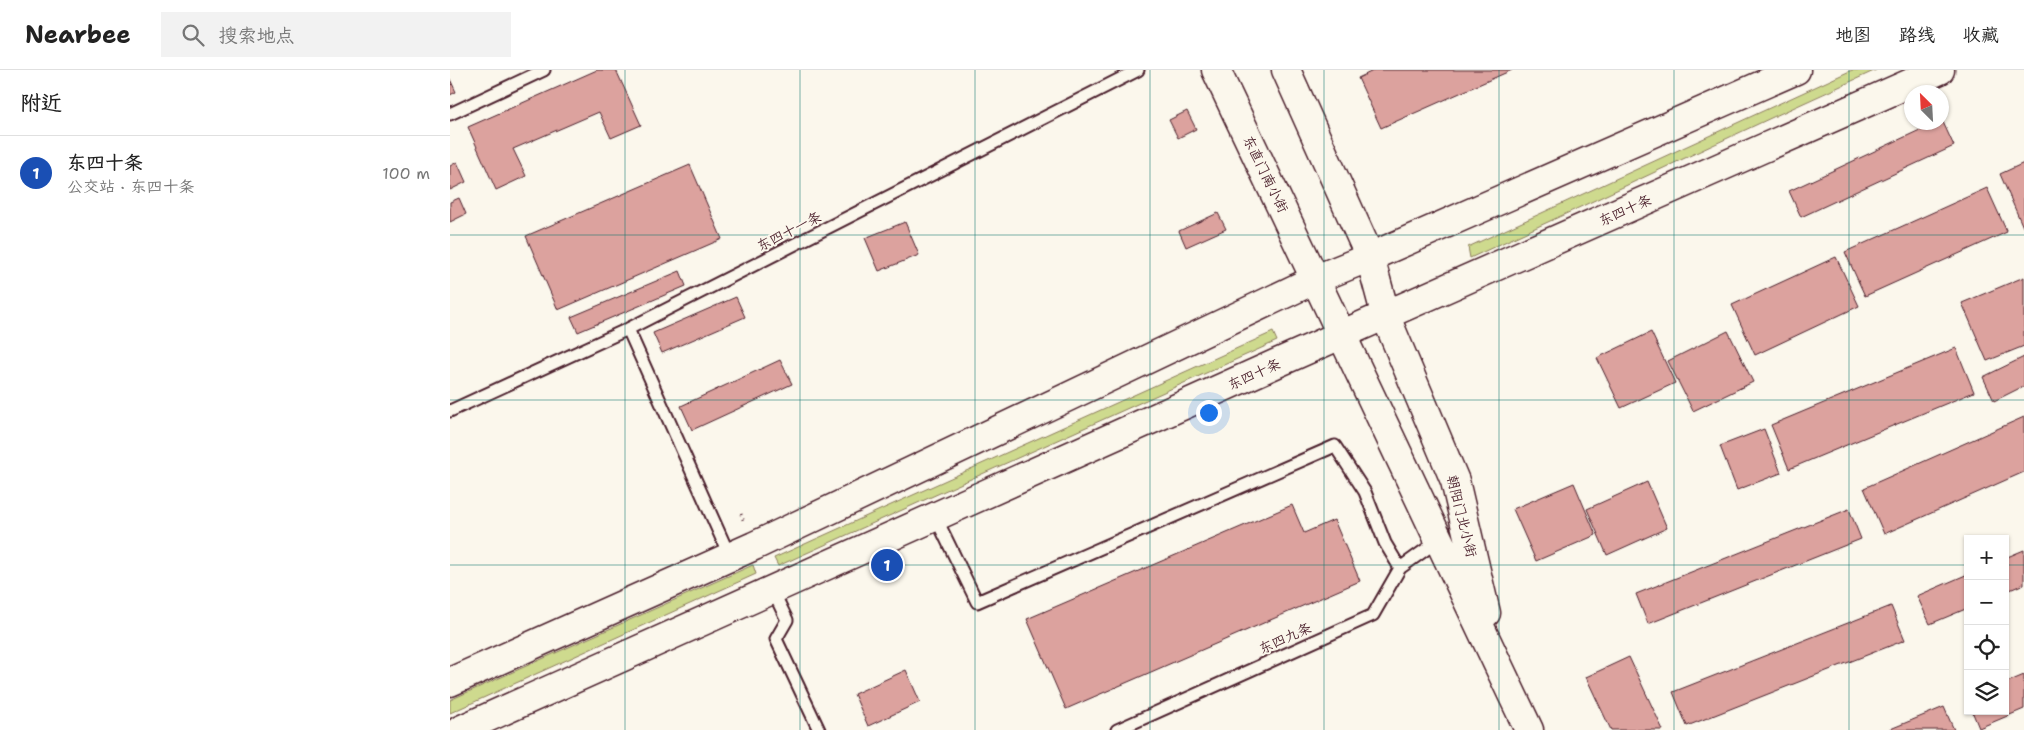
<!DOCTYPE html>
<html lang="zh">
<head>
<meta charset="utf-8">
<style>
  body { margin:0; font-family:"Shantell Sans","LXGW WenKai TC",sans-serif; background:#f2f2f2; color:#222 }
  .controls { position:absolute; right:15px; bottom:15px; display:grid; overflow:hidden; border-radius:0px; box-shadow:0 1px 4px #0004 }
  .controls button { width:45px; height:45px; display:grid; place-items:center; padding:0; border:0; border-bottom:1px solid #e0e0e0; background:#fff; color:#222; font:25px sans-serif }
  .compass { position:absolute; left:1454px; top:15px; width:45px; height:45px; border-radius:50%; background:#fff; box-shadow:0 1px 4px #0004; rotate:336deg }
  .you { position:absolute; left:758px; top:342px; width:18px; height:18px; margin:-12px; border:4px solid #fff; border-radius:50%; background:#1a73e8; box-shadow:0 0 0 8px #1a73e833 }
  .badge { display:grid; place-items:center; width:32px; height:32px; border-radius:50%; background:#7c3aed; color:#fff; font-size:16px; font-weight:700 }
  .pin { position:absolute; translate:-50% -50%; border:2px solid #fff; box-shadow:0 1px 5px #0006 }
  .list { margin:0; padding:0; list-style:none }
  h2 { display:flex; justify-content:space-between; align-items:center; height:65px; margin:0; padding:0 20px; font-size:21px }
  h2 small { font-size:16px; font-weight:400; color:#767676 }
  .list li { display:grid; grid-template-columns:32px 1fr auto; gap:15px; align-items:center; box-sizing:border-box; height:75px; padding:0 20px; border-top:1px solid #e0e0e0 }
  .list b { display:block; font-size:19px; white-space:nowrap }
  .list p { margin:0; font-size:16px; white-space:nowrap; color:#767676 }
  .list em { font-size:16px; font-style:normal; color:#767676 }
  .icon { flex:none; width:28px; height:28px; fill:none; stroke:currentColor; stroke-width:2; stroke-linecap:round; stroke-linejoin:round }
  .map { position:relative; flex:none; width:1574px; height:660px; overflow:hidden }
  header { display:flex; align-items:center; gap:30px; box-sizing:border-box; height:70px; padding:0 25px; background:#fff; border-bottom:1px solid #e0e0e0 }
  header strong { font-size:24px }
  nav { display:flex; gap:28px; margin-inline-start:auto; font-size:18px }
  .search { width:350px; height:45px; background:#f2f2f2; display:flex; align-items:center; gap:12px; box-sizing:border-box; padding:0 18px; border-radius:0px; color:#767676; font-size:19px }
  main { display:flex }
  aside { flex:1; background:#fff }
  .map>svg:first-child { display:block }
</style>
</head>
<body>
<header>
<strong>Nearbee</strong>
<div class="search"><svg class="icon" aria-label="search" viewBox="0 0 24 24"><circle cx="10" cy="10" r="6"/><path d="M15 15l6 6"/></svg>搜索地点</div>
<nav><a>地图</a><a>路线</a><a>收藏</a></nav>
</header>
<main>
<aside>
<h2>附近<small></small></h2>
<ul class="list">
<li><span class="badge" style="background:#1a4fb4">1</span><div><b>东四十条</b><p>公交站 · 东四十条</p></div><em>100 m</em></li>
</ul>
</aside>
<div class="map">
<svg width="1574" height="660" viewBox="0 0 1574 660">
  <rect width="100%" height="100%" fill="#fbf7ec"/>
  <filter id="ink" filterUnits="userSpaceOnUse"><feTurbulence type="fractalNoise" baseFrequency=".02" numOctaves="2"/><feDisplacementMap in="SourceGraphic" scale="10" xChannelSelector="R" yChannelSelector="G"/><feConvolveMatrix kernelMatrix="1 2 1 2 8 2 1 2 1" color-interpolation-filters="sRGB"/></filter>
  <g filter="url(#ink)">
    <path fill="#ceda8e" stroke="#8c7c5c" d="M1402,0H1426C1290,61 1156,126 1020,188L1018,177Z
      M823,262L827,271L328,496L324,488Z
      M303,495L306,504L0,643V630Z"/>
    <path fill="#dca29e" stroke="#4a1f2b" d="M147,0H166L191,55L161,68L149,42L63,79L76,106L46,120L18,57Z
      M925,0H1062L931,58L908,8Z
      M0,9L6,22L0,25Z
      M737,41L746,59L728,68L719,50Z
      M1492,50L1504,76L1351,147L1339,121L1487,52H1492Z
      M7,92L16,112L0,120V96Z
      M1574,93V157H1573L1550,104Z
      M240,95L272,169L108,240L76,166Z
      M1537,118L1557,162L1415,226L1395,182Z
      M9,128L16,144L0,152V132Z
      M768,143L776,159L736,177L729,161Z
      M455,152L469,185L429,201L415,168Z
      M1386,187L1409,236L1305,285L1282,235Z
      M230,201L236,216L128,262L121,247Z
      M1574,207V276L1537,291L1512,233Z
      M286,227L295,247L212,283L203,263Z
      M1278,261L1303,312L1243,341L1218,291Z
      M1201,262L1225,313L1171,338L1147,288Z
      M1506,278L1524,322L1339,399L1321,355Z
      M1574,287V316L1544,331L1533,307Z
      M330,290L342,314L242,360L231,336Z
      M1574,347V402L1434,464L1414,418Z
      M1314,359L1331,403L1287,420L1270,376Z
      M1197,412L1217,458L1157,485L1137,439Z
      M1124,413L1146,465L1086,491L1063,439Z
      M842,435L854,463L884,450L910,511L616,639L577,549Z
      M1399,439L1411,469L1198,554L1186,524Z
      M1574,480V514L1555,522V488Z
      M1518,504V538L1480,554L1467,526Z
      M1441,536L1455,570L1237,656L1223,622Z
      M1179,587L1213,660H1161L1136,607Z
      M456,600L470,632L418,656L404,624Z
      M1574,605V639L1529,658L1522,641H1555V613Z
      M1494,637L1504,660H1438Z"/>
    <g fill="none" stroke-linecap="round" stroke-linejoin="round">
      <defs>
        <path id="service" d="M0,44L94,0
          M178,259L280,487
          M0,341L178,259L688,0
          M485,446L527,532L885,376L915,422L935,473L950,498
          M322,519L337,550L326,569L369,660
          M667,660L923,545L950,498L989,470"/>
        <path id="secondary" d="M766,0L1079,660
          M836,0L920,187L936,247L1005,411L1036,543"/>
        <path id="primary" d="M0,612L304,476L866,209L920,187L1346,0
          M10,660L825,294L1490,0"/>
      </defs>
      <use href="#service" stroke="#4a1f2b" stroke-width="15"/>
      <use href="#secondary" stroke="#4a1f2b" stroke-width="31"/>
      <use href="#primary" stroke="#4a1f2b" stroke-width="31"/>
      <path stroke="#4a1f2b" stroke-width="3" stroke-dasharray="1 4" stroke-linecap="butt" d="M291,444L294,452"/>
      <use href="#service" stroke="#fbf7ec" stroke-width="11"/>
      <use href="#secondary" stroke="#fbf7ec" stroke-width="28"/>
      <use href="#primary" stroke="#fbf7ec" stroke-width="28"/>
    </g>
  </g>
  <path fill="none" stroke="#0f766e" stroke-width="1" stroke-opacity="0.55" d="M175,0V660M350,0V660M525,0V660M700,0V660M874,0V660M1049,0V660M1224,0V660M1399,0V660M0,165H1574M0,330H1574M0,495H1518M1555,495H1574"/>
  <g text-anchor="middle" stroke-width="4" stroke-linejoin="round" paint-order="stroke">
    <g font-size="14" fill="#4a1f2b" stroke="#fbf7ec">
      <text transform="translate(816 104) rotate(64)" y="5">东直门南小街</text>
      <text transform="translate(1175 140) rotate(-24)" y="5">东四十条</text>
      <text transform="translate(339 161) rotate(-27)" y="5">东四十一条</text>
      <text transform="translate(804 304) rotate(-24)" y="5">东四十条</text>
      <text transform="translate(1012 446) rotate(76)" y="5">朝阳门北小街</text>
      <text transform="translate(835 568) rotate(-24)" y="5">东四九条</text>
    </g>
  </g>
</svg>
<div class="controls">
<button>+</button>
<button>−</button>
<button><svg class="icon" aria-label="locate" viewBox="0 0 24 24"><circle cx="12" cy="12" r="6"/><path d="M12 2v4M12 18v4M2 12h4M18 12h4"/></svg></button>
<button><svg class="icon" aria-label="layers" viewBox="0 0 24 24"><path d="M12 4l9 5-9 5-9-5zM3 14l9 5 9-5"/></svg></button>
</div>
<svg class="compass" viewBox="-18 -18 36 36"><path d="M0-13l5 13h-10z" fill="#e53935"/><path d="M0 13l5-13h-10z" fill="#767676"/></svg>
<div class="you"></div>
<div class="pin badge" style="left:437px;top:495px;background:#1a4fb4">1</div>
</div>
</main>
</body>
</html>
